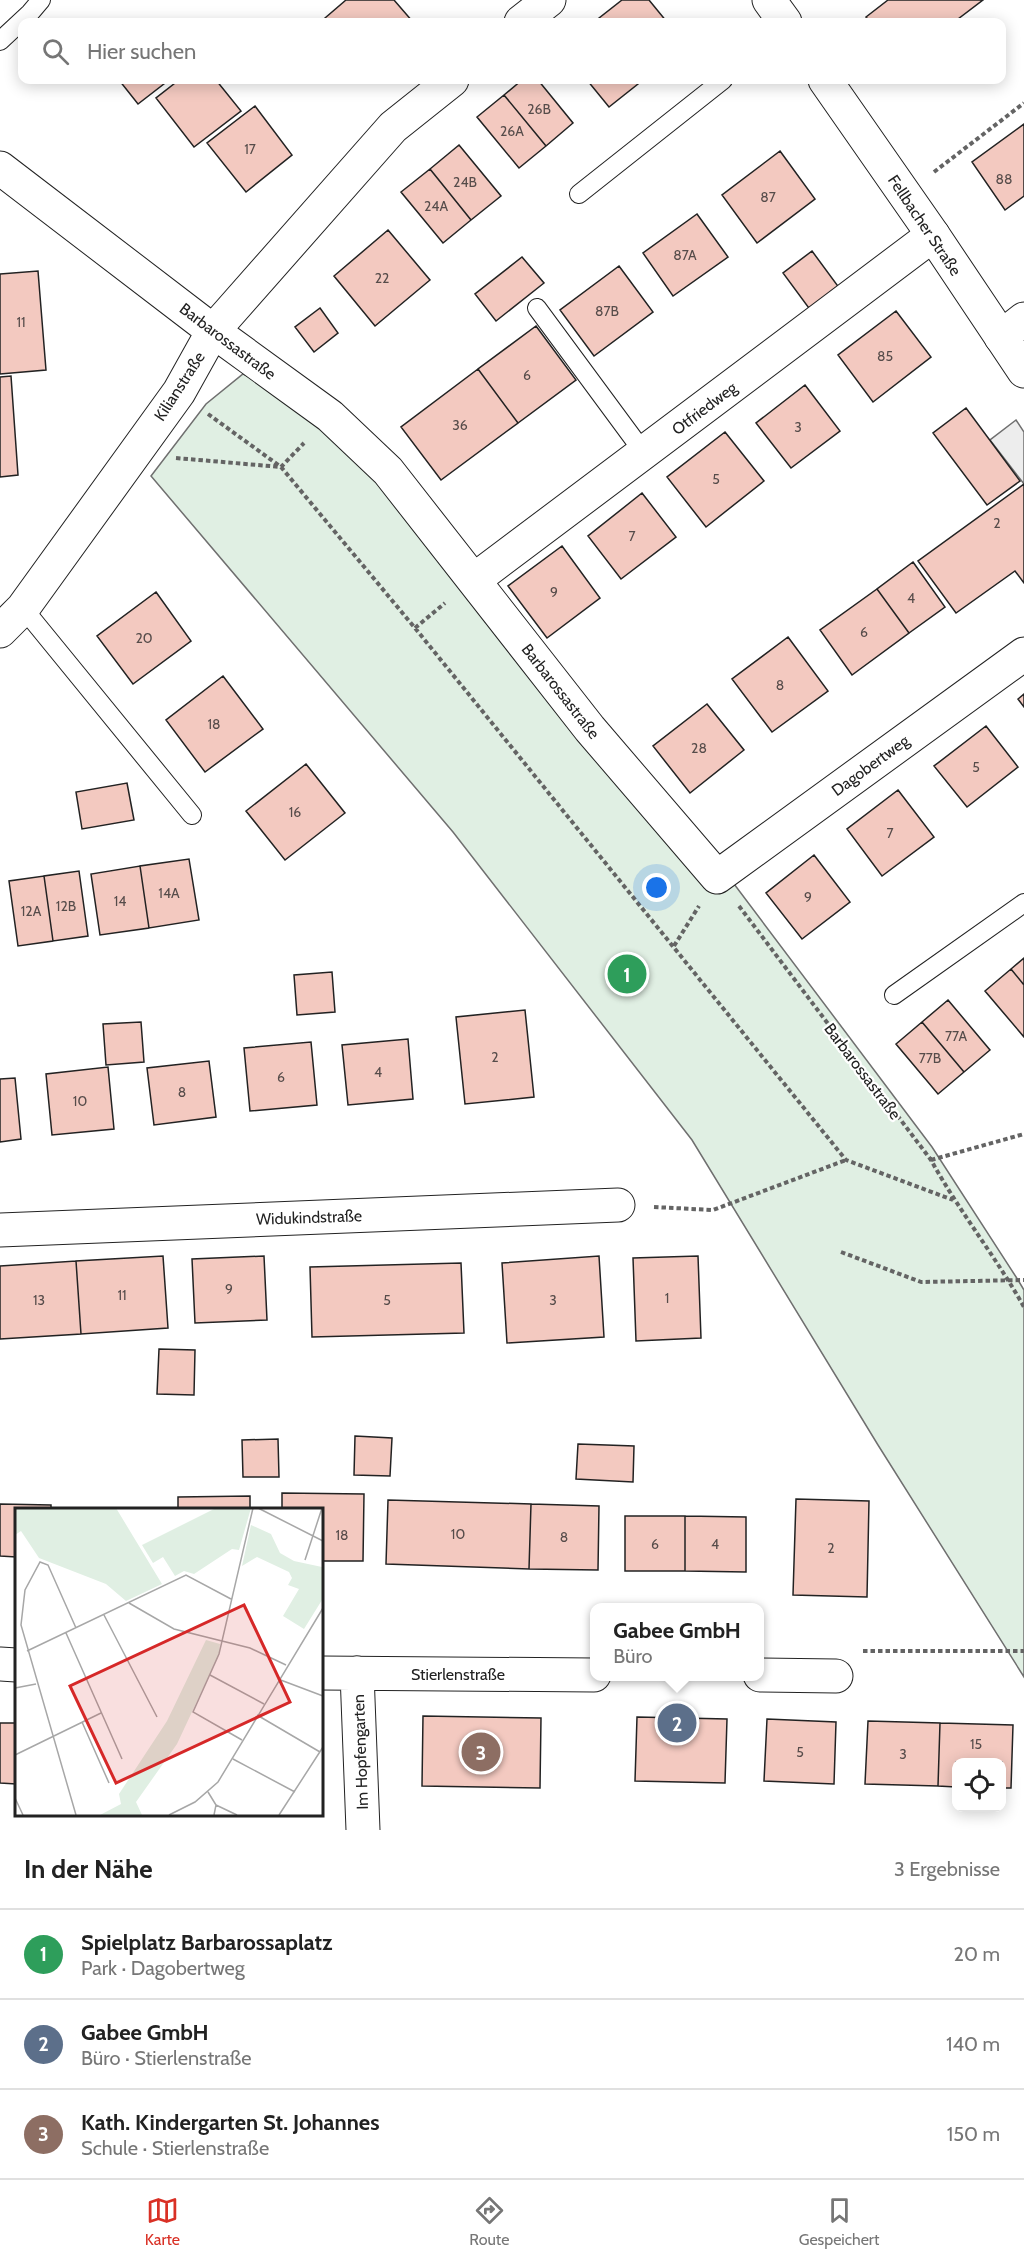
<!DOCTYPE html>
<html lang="de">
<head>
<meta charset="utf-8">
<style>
  body { margin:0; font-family:Cabin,sans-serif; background:#f6f6f6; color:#222 }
  .controls { position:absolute; right:18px; bottom:18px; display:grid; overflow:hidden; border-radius:12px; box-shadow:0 3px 15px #0003 }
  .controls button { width:54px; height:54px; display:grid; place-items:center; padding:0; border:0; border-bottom:2px solid #e0e0e0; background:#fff; color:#222; font:30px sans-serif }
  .you { position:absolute; left:657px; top:888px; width:21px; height:21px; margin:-15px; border:4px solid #fff; border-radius:50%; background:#1a73e8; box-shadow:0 0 0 9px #1a73e833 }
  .badge { display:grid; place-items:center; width:39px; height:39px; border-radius:50%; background:#d93025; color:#fff; font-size:20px; font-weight:700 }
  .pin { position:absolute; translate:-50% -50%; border:3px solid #fff; box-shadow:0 2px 6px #0006 }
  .popup { position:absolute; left:590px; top:1603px; width:174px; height:78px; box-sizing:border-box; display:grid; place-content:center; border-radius:12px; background:#fff; filter:drop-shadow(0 2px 4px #0005); font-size:20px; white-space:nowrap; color:#767676 }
  .popup b { font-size:22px; color:#222 }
  .popup::after { content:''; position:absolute; left:50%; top:100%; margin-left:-12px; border:12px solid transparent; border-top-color:#fff }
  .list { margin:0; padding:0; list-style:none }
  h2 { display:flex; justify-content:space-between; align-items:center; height:78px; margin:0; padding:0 24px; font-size:26px }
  h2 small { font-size:20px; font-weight:400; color:#767676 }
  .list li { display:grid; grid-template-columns:39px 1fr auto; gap:18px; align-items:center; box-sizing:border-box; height:90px; padding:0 24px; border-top:2px solid #e0e0e0 }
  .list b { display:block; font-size:22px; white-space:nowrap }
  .list p { margin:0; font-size:20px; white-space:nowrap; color:#767676 }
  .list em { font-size:20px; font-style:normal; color:#767676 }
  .icon { flex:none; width:33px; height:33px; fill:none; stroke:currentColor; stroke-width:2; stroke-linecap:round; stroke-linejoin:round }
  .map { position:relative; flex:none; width:1024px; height:1830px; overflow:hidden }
  .search { position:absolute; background:#fff; box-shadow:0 3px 15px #0003; left:18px; right:18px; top:18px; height:66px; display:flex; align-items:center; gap:15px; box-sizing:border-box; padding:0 21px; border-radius:12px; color:#767676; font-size:22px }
  .sheet { height:348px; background:#fff }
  nav { display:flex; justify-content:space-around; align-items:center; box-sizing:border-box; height:84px; border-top:2px solid #e0e0e0; background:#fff; font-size:16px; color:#767676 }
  nav a { display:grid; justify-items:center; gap:3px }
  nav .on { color:#d93025 }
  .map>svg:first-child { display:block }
</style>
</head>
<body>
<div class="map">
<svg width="1024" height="1830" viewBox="0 0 1024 1830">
  <rect width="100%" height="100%" fill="#fff"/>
  <path fill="#e0efe3" stroke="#6f6f6f" stroke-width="1.5" d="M243,374L330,416L719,864L932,1147L1018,1280L1024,1290V1677L878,1445L692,1140L453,832L151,476L206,404Z"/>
  <path fill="#ededed" stroke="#6f6f6f" stroke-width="1.5" d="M1016,420L1024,432V484L990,440Z"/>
  <path fill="#f3c9c0" stroke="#222" stroke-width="1.5" d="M346,0H394L413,22H329L325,18Z
    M622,0H649L667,22H594Z
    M888,0H983L954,22H871L866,17Z
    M119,80H169L138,104Z
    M179,80H216L241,111L194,147L156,98Z
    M522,80H538L573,123L546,146L504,95Z
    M587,80H643L609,107Z
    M504,95L546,146L519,168L477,117Z
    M255,106L292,155L246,192L207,143Z
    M1024,124V196L1005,210L972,162Z
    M459,145L501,196L471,220L430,169Z
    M780,151L815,199L757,243L722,195Z
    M430,169L471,220L443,243L401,192Z
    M697,214L728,257L673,296L643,253Z
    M388,230L430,280L375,326L334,276Z
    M812,251L843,293L814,315L783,273Z
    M522,257L544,283L496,321L475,294Z
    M619,266L653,312L594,356L560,310Z
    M38,271L46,370L0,374V274Z
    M320,308L338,333L314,352L295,327Z
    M896,311L931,357L873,402L838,355Z
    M536,326L576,380L518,423L478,369Z
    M478,369L518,423L441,480L401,427Z
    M11,376L18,475L0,477V377Z
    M805,385L840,431L791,468L756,423Z
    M966,408L1020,481L987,505L933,433Z
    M725,432L764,481L706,527L667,477Z
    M1024,484V583L1015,571L956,613L918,561Z
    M642,493L676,537L621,579L588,536Z
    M562,546L600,598L547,638L508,586Z
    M913,562L945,607L909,633L877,589Z
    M877,589L909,633L852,675L820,630Z
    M156,592L191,641L133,684L97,636Z
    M788,637L828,691L772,732L732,679Z
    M223,676L263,729L205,772L166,720Z
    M1024,694V707L1018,699Z
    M707,704L744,750L690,793L653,746Z
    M986,726L1018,767L967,807L934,766Z
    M306,764L345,813L285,860L246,811Z
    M127,783L134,820L82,829L76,792Z
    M898,790L934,837L882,876L847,829Z
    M814,855L850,902L802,939L766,893Z
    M189,859L199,920L149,928L140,866Z
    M140,866L149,928L100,935L91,874Z
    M79,871L88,936L53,941L44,876Z
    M44,876L53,941L18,946L9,881Z
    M1024,958V985L1011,969Z
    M1011,969L1024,985V1037L985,991Z
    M332,972L335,1012L297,1015L294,975Z
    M948,1000L990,1050L964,1072L922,1022Z
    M525,1010L534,1097L465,1104L456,1017Z
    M141,1022L144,1062L106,1065L103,1024Z
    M922,1022L964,1072L938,1094L896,1044Z
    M408,1039L413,1099L348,1105L342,1045Z
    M311,1042L317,1105L250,1111L244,1048Z
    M209,1061L216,1117L154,1125L147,1068Z
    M108,1067L114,1129L52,1135L46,1074Z
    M15,1078L21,1139L0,1142V1079Z
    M163,1256L168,1328L81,1334L76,1261Z
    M264,1256L267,1320L195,1323L192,1259Z
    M599,1256L604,1337L507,1343L502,1263Z
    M698,1256L701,1338L636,1341L633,1258Z
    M76,1261L81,1334L0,1339V1266Z
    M461,1263L464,1333L312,1337L310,1267Z
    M159,1349L195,1350L194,1395L157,1394Z
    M355,1436L392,1438L390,1476L354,1475Z
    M278,1439L279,1477H243L242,1440Z
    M578,1444L634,1446L633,1482L576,1479Z
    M282,1493L364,1494L363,1561H321V1509H282Z
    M250,1496V1509H178V1497Z
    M796,1499L869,1501L867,1597L793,1595Z
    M388,1500L531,1504L529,1569L386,1564Z
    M0,1504L51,1505V1509H16V1557L0,1556Z
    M531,1504L599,1506L598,1570L529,1569Z
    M625,1516H685V1571H625Z
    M685,1516L746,1517V1572L685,1571Z
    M423,1716L541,1718L540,1788L422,1786Z
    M637,1717L727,1719L725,1783L635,1781Z
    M767,1719L836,1722L834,1784L764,1781Z
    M868,1721L940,1723L938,1786L865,1784Z
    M0,1723H16V1784L0,1783Z
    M940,1723L1013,1725L1011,1788H1002V1762H956V1787L938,1786Z"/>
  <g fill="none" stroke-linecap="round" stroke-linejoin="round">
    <defs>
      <path id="service" d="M0,41L30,13L41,0
        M579,194L723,80
        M537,308L644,453
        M23,608L192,815
        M894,995L1024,903"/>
      <path id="minor" d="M521,22L549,0
        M0,168L213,331L330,416L388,471L590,729L717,877L1024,654
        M1001,337L1024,319
        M474,580L933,235
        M0,631L23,608L179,392L213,331L393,127L452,80
        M0,1230L618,1205
        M0,1664L16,1665
        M321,1673L594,1675
        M357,1673L363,1830
        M760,1675L836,1676"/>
      <path id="tertiary" d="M769,0L785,22
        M825,80L933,235L1024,371"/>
    </defs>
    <use href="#service" stroke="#222" stroke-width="20"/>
    <use href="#minor" stroke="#222" stroke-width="35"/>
    <use href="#tertiary" stroke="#222" stroke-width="35"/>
    <path stroke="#646464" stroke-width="4" stroke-dasharray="4.5 3" stroke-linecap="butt" d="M934,172L1024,103
      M208,414L281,467L415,628L846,1160L953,1200
      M176,458L281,467L304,443
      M415,628L445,603
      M739,906L931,1160C959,1211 996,1257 1024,1307
      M674,946L699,906
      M931,1160L1024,1134
      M654,1207L713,1210L846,1160
      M841,1252L921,1282L1024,1280
      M863,1651H1024"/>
    <use href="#service" stroke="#fff" stroke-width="18"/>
    <use href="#minor" stroke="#fff" stroke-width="33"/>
    <use href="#tertiary" stroke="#fff" stroke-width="33"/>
  </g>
  <g text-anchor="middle" stroke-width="4.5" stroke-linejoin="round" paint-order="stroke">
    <g font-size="14" fill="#564c4a">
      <text x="539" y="114">26B</text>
      <text x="512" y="136">26A</text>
      <text x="250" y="154">17</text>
      <text x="1004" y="184">88</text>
      <text x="465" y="187">24B</text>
      <text x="768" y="202">87</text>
      <text x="436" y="211">24A</text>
      <text x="685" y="260">87A</text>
      <text x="382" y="283">22</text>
      <text x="607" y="316">87B</text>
      <text x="21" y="327">11</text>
      <text x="885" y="361">85</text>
      <text x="527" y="380">6</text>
      <text x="460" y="430">36</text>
      <text x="798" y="432">3</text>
      <text x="716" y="484">5</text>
      <text x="997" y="528">2</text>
      <text x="632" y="541">7</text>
      <text x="554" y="597">9</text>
      <text x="911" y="603">4</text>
      <text x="864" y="637">6</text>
      <text x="144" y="643">20</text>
      <text x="780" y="690">8</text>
      <text x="214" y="729">18</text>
      <text x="699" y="753">28</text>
      <text x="976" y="772">5</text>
      <text x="295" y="817">16</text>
      <text x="890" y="838">7</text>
      <text x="169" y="898">14A</text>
      <text x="808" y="902">9</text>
      <text x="120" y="906">14</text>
      <text x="66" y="911">12B</text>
      <text x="31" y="916">12A</text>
      <text x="956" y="1041">77A</text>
      <text x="495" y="1062">2</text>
      <text x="930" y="1063">77B</text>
      <text x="378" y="1077">4</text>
      <text x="281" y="1082">6</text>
      <text x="182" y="1097">8</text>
      <text x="80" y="1106">10</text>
      <text x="229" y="1294">9</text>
      <text x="122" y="1300">11</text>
      <text x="667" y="1303">1</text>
      <text x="39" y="1305">13</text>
      <text x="387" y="1305">5</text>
      <text x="553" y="1305">3</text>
      <text x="458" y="1539">10</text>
      <text x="342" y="1540">18</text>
      <text x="564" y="1542">8</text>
      <text x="655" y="1549">6</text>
      <text x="715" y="1549">4</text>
      <text x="831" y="1553">2</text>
      <text x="976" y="1749">15</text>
      <text x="800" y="1757">5</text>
      <text x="903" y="1759">3</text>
    </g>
    <g font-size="16" fill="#222" stroke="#fff">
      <text transform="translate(925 225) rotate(56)" y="6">Fellbacher Straße</text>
      <text transform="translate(228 341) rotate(37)" y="6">Barbarossastraße</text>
      <text transform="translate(179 386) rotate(-57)" y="6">Kilianstraße</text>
      <text transform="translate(704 408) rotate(-37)" y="6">Otfriedweg</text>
      <text transform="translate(561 691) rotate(52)" y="6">Barbarossastraße</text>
      <text transform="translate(870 765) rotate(-36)" y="6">Dagobertweg</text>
      <text transform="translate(863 1071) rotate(53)" y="6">Barbarossastraße</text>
      <text transform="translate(309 1217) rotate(-2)" y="6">Widukindstraße</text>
      <text x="458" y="1680">Stierlenstraße</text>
      <text transform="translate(360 1752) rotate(-92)" y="6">Im Hopfengarten</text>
    </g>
  </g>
  <g transform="translate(15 1508)">
    <rect width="308" height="308" fill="#fff"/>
    <path d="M0,0H101L147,76L111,93L91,76L24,50L6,23L0,27ZM201,0H236L224,42L217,41L179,66L169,63L160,68L148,49L138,55L127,37ZM236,17L256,26L265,45L279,53L307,59V92L289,121L268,108L284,81L273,77L277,70L274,64L242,49L227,58ZM191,132L205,136L204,146L162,236L121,294L127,307H85L106,296L104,286L152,213Z" fill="#e0efe3"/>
    <path fill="none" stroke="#a7a7a7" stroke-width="1.5" d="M243,0L308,33M290,52L307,0M114,95L159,121L235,140L271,157M89,107L142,209M51,125L107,251M12,143L171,67L216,91M195,167L249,196M263,171L308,188M0,180L21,176M242,207L305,244M67,214L94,275M227,232L178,204L204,146L238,0M0,247L86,205M218,251L280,284M193,284L201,297L199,307M0,290L8,307M201,297L222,307M61,307L6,117L10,82L25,54L33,57L61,120M154,307L180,294L203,274L308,100M264,307L308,239"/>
    <path fill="#d62828" fill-opacity="0.15" stroke="#d62828" stroke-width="3" d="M229,97L275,194L101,275L55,178Z"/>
    <rect width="308" height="308" fill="none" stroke="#222" stroke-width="3"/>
  </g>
</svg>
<div class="controls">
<button><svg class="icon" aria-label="locate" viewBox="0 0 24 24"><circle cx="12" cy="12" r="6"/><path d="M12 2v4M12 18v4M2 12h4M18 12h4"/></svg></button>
</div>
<div class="you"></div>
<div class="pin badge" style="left:627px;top:974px;background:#2e9e5b">1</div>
<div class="pin badge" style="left:677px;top:1723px;background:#5c6f8a">2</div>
<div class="popup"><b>Gabee GmbH</b>Büro</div>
<div class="pin badge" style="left:481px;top:1752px;background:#8d6e63">3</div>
<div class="search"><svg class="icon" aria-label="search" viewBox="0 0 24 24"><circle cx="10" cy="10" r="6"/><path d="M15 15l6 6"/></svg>Hier suchen</div>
</div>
<section class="sheet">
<h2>In der Nähe<small>3 Ergebnisse</small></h2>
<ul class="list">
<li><span class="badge" style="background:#2e9e5b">1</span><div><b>Spielplatz Barbarossaplatz</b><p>Park · Dagobertweg</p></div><em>20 m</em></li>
<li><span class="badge" style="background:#5c6f8a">2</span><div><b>Gabee GmbH</b><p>Büro · Stierlenstraße</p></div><em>140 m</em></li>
<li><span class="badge" style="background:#8d6e63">3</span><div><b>Kath. Kindergarten St. Johannes</b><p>Schule · Stierlenstraße</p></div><em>150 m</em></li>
</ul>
</section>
<nav>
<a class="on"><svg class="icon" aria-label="map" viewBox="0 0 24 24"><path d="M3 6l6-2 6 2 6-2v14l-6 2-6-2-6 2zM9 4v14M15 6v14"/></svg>Karte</a>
<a><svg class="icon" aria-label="directions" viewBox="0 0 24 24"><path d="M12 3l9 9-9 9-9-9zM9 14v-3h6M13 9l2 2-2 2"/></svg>Route</a>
<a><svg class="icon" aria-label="saved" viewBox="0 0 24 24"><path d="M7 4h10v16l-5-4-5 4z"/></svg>Gespeichert</a>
</nav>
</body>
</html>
